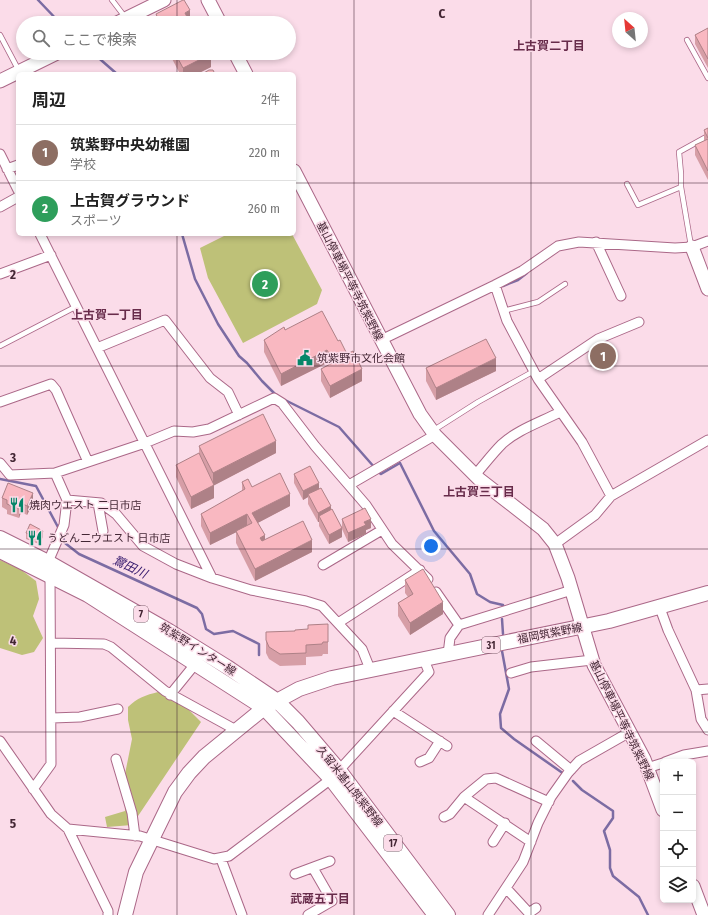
<!DOCTYPE html>
<html lang="ja">
<head>
<meta charset="utf-8">
<style>
  body { margin:0; font-family:"Fira Sans Condensed","Noto Sans JP",sans-serif; background:#f2f2f2; color:#222 }
  .controls { position:absolute; right:12px; bottom:12px; display:grid; overflow:hidden; border-radius:6px; box-shadow:0 2px 6px #0003 }
  .controls button { width:36px; height:36px; display:grid; place-items:center; padding:0; border:0; border-bottom:1px solid #e0e0e0; background:#fff; color:#222; font:20px sans-serif }
  .compass { position:absolute; left:612px; top:12px; width:36px; height:36px; border-radius:50%; background:#fff; box-shadow:0 2px 6px #0003; rotate:333deg }
  .you { position:absolute; left:431px; top:546px; width:14px; height:14px; margin:-10px; border:3px solid #fff; border-radius:50%; background:#1a73e8; box-shadow:0 0 0 6px #1a73e833 }
  .badge { display:grid; place-items:center; width:26px; height:26px; border-radius:50%; background:#1a73e8; color:#fff; font-size:13px; font-weight:700 }
  .pin { position:absolute; translate:-50% -50%; border:2px solid #fff; box-shadow:0 1px 4px #0006 }
  .list { margin:0; padding:0; list-style:none }
  h2 { display:flex; justify-content:space-between; align-items:center; height:52px; margin:0; padding:0 16px; font-size:17px }
  h2 small { font-size:13px; font-weight:400; color:#767676 }
  .list li { display:grid; grid-template-columns:26px 1fr auto; gap:12px; align-items:center; box-sizing:border-box; height:56px; padding:0 16px; border-top:1px solid #e0e0e0 }
  .list b { display:block; font-size:15px; white-space:nowrap }
  .list p { margin:0; font-size:13px; white-space:nowrap; color:#767676 }
  .list em { font-size:13px; font-style:normal; color:#767676 }
  .icon { flex:none; width:22px; height:22px; fill:none; stroke:currentColor; stroke-width:2; stroke-linecap:round; stroke-linejoin:round }
  .map { position:relative; flex:none; width:708px; height:915px; overflow:hidden }
  .search { position:absolute; background:#fff; box-shadow:0 2px 6px #0003; left:16px; top:16px; width:280px; height:44px; display:flex; align-items:center; gap:10px; box-sizing:border-box; padding:0 14px; border-radius:22px; color:#767676; font-size:15px }
  .panel { position:absolute; background:#fff; box-shadow:0 2px 6px #0003; left:16px; top:72px; width:280px; height:164px; border-radius:6px }
  .map>svg:first-child { display:block }
</style>
</head>
<body>
<div class="map">
<svg width="708" height="915" viewBox="0 0 708 915">
  <rect width="100%" height="100%" fill="#fbdce9"/>
  <path fill="#bec178" d="M228,234H292L322,290L317,304L243,343L208,278L200,248Z
    M0,560L20,569L36,581L39,599L33,616L43,638L34,652L22,655L0,648Z
    M158,692L174,695L201,722L132,825L107,827L105,817L125,811L124,779L132,739L128,720V707C137,698 146,695 158,692Z"/>
  <g fill="none" stroke-linecap="round" stroke-linejoin="round">
    <path stroke="#7c6ca3" stroke-width="2.5" d="M38,0L60,23
      M93,53L117,74
      M182,234L195,279L218,324L239,356L247,363L262,381L277,396
      M503,286L518,280L527,273
      M285,400L339,427L375,468
      M378,472L381,474L400,463L434,531L470,574L477,594L490,602L503,605L504,609
      M0,479L36,486L59,529
      M62,535L65,543L79,554L197,608L202,614L206,629L214,634L233,631L259,644V655
      M502,619L503,634
      M502,651L509,689L500,714L501,728L514,739L564,774
      M573,781L582,790L613,811V818L604,831L610,850V868L613,876L639,897L648,915"/>
    <defs>
      <path id="lane" d="M112,0L125,17
        M0,35L19,71
        M687,40L708,78
        M627,184L638,205L681,187
        M691,246L681,187V174L679,152L708,136
        M503,311L538,302L565,284
        M0,346L77,306
        M434,430L478,402L534,371"/>
      <path id="street" d="M0,154L18,190
        M7,169L18,165
        M0,207L18,197
        M40,234L212,578
        M596,242L621,296
        M0,274L51,255
        M495,285L507,321L538,379L582,442L611,496
        M381,340L495,285L522,271L558,246L579,242L675,248L692,247L708,241
        M97,348L165,320L210,378L228,392L239,415
        M538,379L598,339L639,322
        M0,402L51,384L56,390L88,462
        M0,463L10,475L55,473L145,443L174,431L193,432L209,429L274,398L282,403L315,446L366,505L392,544L428,579
        M475,475C484,465 492,454 502,444C517,430 541,422 560,412
        M349,485L435,435
        M67,500L101,503L116,514L143,546L176,564L212,578L251,590L306,601L322,606L362,649L370,669
        M98,503L103,531
        M555,544L595,515L611,496L708,440
        M48,562L64,525L67,500L55,473
        M323,565L382,530
        M436,592L459,625L450,638L448,654
        M660,608L668,630L696,690L701,719L708,730
        M338,623L420,570
        M459,625L572,590
        M51,643L104,644L111,647L165,691L236,730
        M511,673L531,667L592,660
        M696,690L708,689
        M170,695L196,663
        M393,711L447,746
        M52,718L80,717L118,709
        M0,741L51,814L68,829L140,836L214,859L229,856L331,779L429,672L424,660
        M536,741L571,770
        M116,759L132,813L135,836
        M420,762L429,758L440,741
        M665,762L684,755L708,751
        M647,768L663,763
        M33,789L51,764L50,575
        M464,797L486,779L496,778L549,802
        M444,817L450,814L464,797L531,842
        M68,829L108,911V915
        M493,842L505,823
        M221,859L242,915
        M295,874L330,861
        M506,888L529,913L536,908
        M308,915L332,901L313,868
        M488,915L523,862L538,823L551,797L568,773L579,761L628,733"/>
      <path id="secondary" d="M208,0L220,23
        M117,23L164,0
        M235,53L246,74
        M0,81L57,53
        M294,171L420,414L435,435L480,480L543,529L555,544L568,578L594,665L644,759L663,810
        M692,247L708,289
        M693,886L704,915"/>
      <path id="primary" d="M0,538L48,562L169,631L227,667L276,700L298,722L339,770L448,915
        M0,551L88,595L264,708L331,779L435,915
        M125,915L136,872L175,792L189,773L204,757L264,708L299,689L332,678L609,621L708,593"/>
    </defs>
    <use href="#lane" stroke="#ab6888" stroke-width="6"/>
    <use href="#street" stroke="#ab6888" stroke-width="11"/>
    <use href="#secondary" stroke="#ab6888" stroke-width="15"/>
    <use href="#primary" stroke="#ab6888" stroke-width="16"/>
    <use href="#lane" stroke="#fff" stroke-width="4.5"/>
    <use href="#street" stroke="#fff" stroke-width="9"/>
    <use href="#secondary" stroke="#fff" stroke-width="13"/>
    <use href="#primary" stroke="#fff" stroke-width="14"/>
  </g>
  <path fill="#d69ea6" d="M156,14L190,22V23H156Z
    M708,28V68L695,44V35Z
    M169,53H210L211,67L197,74H180Z
    M708,128V180L695,155V145L704,141V130Z
    M285,330L338,341L362,381L330,398L321,381V369L329,365L327,363L281,386L264,352V340Z
    M426,368L496,371L436,400L426,381Z
    M199,446L276,453L214,485V498L191,509L176,477V465L199,454Z
    M294,474L319,489L342,528V519L371,528L366,530V534L348,542L342,529V537L329,544L319,526V522H318L308,504V497L303,500L294,483Z
    M242,482L290,506L257,523L265,540L312,552L255,581L236,543V532L210,545L201,526V514L242,491Z
    M2,498L33,503L27,515L21,512L19,518L7,514V510L2,507Z
    M26,533L43,537L39,544L26,539Z
    M405,580L443,614L410,635L398,616V603L408,597L405,593Z
    M266,632L328,642V654H323L322,656L306,657V665L280,666L269,659L266,653Z"/>
  <path fill="#ae8187" d="M190,10V23L185,13Z
    M211,54V67L197,74H183V68Z
    M327,350V363L281,386V374Z
    M496,358V371L436,400V388Z
    M362,369V381L330,398V386Z
    M276,441V453L213,486V473Z
    M319,483V492L308,494V497L303,500V491Z
    M214,485V498L191,509V497Z
    M33,493V503L27,515V506Z
    M290,494V506L252,526V513Z
    M21,503V512L19,518V509Z
    M331,506V516H319V522H318V513Z
    M247,514V527L210,545V533Z
    M371,519V528L366,530V534L348,542V533L364,522Z
    M342,528V537L329,544V535Z
    M43,531V537L39,544V538Z
    M265,535V548L260,538Z
    M312,540V552L255,581V569Z
    M443,602V614L410,635V623Z"/>
  <path fill="#f9b8c1" stroke="#ae8187" d="M183,0H184L190,10L185,13L190,23H160L156,14Z
    M708,28V59L695,35Z
    M175,53H210L211,54L183,68Z
    M209,70H213L215,74H202Z
    M708,128V138L704,130Z
    M708,139V171L695,145Z
    M322,311L338,341L340,340L347,354L353,351L362,369L330,386L321,369L334,362L327,350L281,374L264,340L284,327L285,330Z
    M486,339L496,358L436,388L426,368Z
    M263,414L276,441L213,473L199,446Z
    M199,453L214,485L191,497L176,465Z
    M310,466L319,483L303,491L294,474Z
    M280,473L290,494L252,513L265,535L260,538L262,541L303,521L312,540L255,569L236,531L252,523L247,514L210,533L201,514L245,489L242,482L248,479L252,487Z
    M8,483L33,493L27,506L21,503L19,509L7,504V500L2,498Z
    M321,488L331,506L318,513L308,494Z
    M365,508L371,519L364,522L366,525L348,533L342,519Z
    M332,509L342,528L329,535L319,516Z
    M30,524L43,531L39,538L26,533Z
    M423,569L443,602L410,623L398,603L413,594L405,580Z
    M328,624V642H323L322,644L306,645V653L280,654L269,647L266,640V632L295,631V630L308,629V625Z"/>
  <path fill="none" stroke="#432634" stroke-width="1" stroke-opacity="0.55" d="M177,0V23M354,0V915M531,0V915M177,53V74M0,183H18M294,183H708M177,234V915M0,366H708M0,549H708M0,732H708"/>
  <defs>
    <symbol id="civic-bare" viewBox="-9 -9 18 18"><path d="M-.6-6.5H3V-4.5H.6V-3L4-1V1h2V6H-6V1h2V-1L-.6-3ZM-1.2 2.5V6h2.4V2.5Z" fill="#068669" stroke="#fbdce9" stroke-width="2.5" paint-order="stroke"/></symbol>
    <symbol id="restaurant-bare" viewBox="-9 -9 18 18"><path d="M-5-6h1v4h1v-4h1v4h1v-4h1v5L-1.5 .5V6h-2V.5L-5-1ZM5-6V6H3V1.5H1.5Q1.5-4 5-6Z" fill="#068669" stroke="#fbdce9" stroke-width="2.5" paint-order="stroke"/></symbol>
  </defs>
  <g fill-rule="evenodd">
    <use href="#civic-bare" x="294" y="347" width="22" height="22"/>
    <use href="#restaurant-bare" x="6" y="494" width="22" height="22"/>
    <use href="#restaurant-bare" x="24" y="527" width="22" height="22"/>
  </g>
  <g text-anchor="middle" stroke-width="3" stroke-linejoin="round" paint-order="stroke">
    <g fill="#fbdce9" stroke="#7a5d6a" stroke-width="1">
      <rect x="134" y="606" width="14" height="16" rx="3"/>
      <rect x="482" y="637" width="18" height="16" rx="3"/>
      <rect x="384" y="835" width="18" height="16" rx="3"/>
    </g>
    <g font-size="10" font-weight="bold" fill="#432634">
      <text x="141" y="618">7</text>
      <text x="491" y="649">31</text>
      <text x="393" y="847">17</text>
    </g>
    <g font-size="11" fill="#432634" stroke="#fbdce9">
      <text transform="translate(350 281) rotate(63)" y="4">基山停車場平等寺筑紫野線</text>
      <text transform="translate(550 633) rotate(-11)" y="4">福岡筑紫野線</text>
      <text transform="translate(198 649) rotate(32)" y="4">筑紫野インター線</text>
      <text transform="translate(622 720) rotate(64)" y="4">基山停車場平等寺筑紫野線</text>
      <text transform="translate(350 786) rotate(52)" y="4">久留米基山筑紫野線</text>
    </g>
    <g font-size="11" fill="#432634" stroke="#fbdce9" text-anchor="start">
      <text x="317" y="362">筑紫野市文化会館</text>
      <text x="29" y="509">焼肉ウエスト 二日市店</text>
      <text x="47" y="542">うどん二ウエスト 日市店</text>
    </g>
    <g font-size="12" font-weight="bold" fill="#682c4b" stroke="#fbdce9">
      <text x="549" y="50">上古賀二丁目</text>
      <text x="107" y="319">上古賀一丁目</text>
      <text x="479" y="496">上古賀三丁目</text>
      <text x="320" y="903">武蔵五丁目</text>
    </g>
    <g font-size="12" font-style="italic" fill="#31156b" stroke="#fbdce9">
      <text transform="translate(130 567) rotate(25)" y="4">鷺田川</text>
    </g>
  </g>
  <g font-size="13" text-anchor="middle" font-weight="bold" fill="#432634" stroke="#fbdce9" stroke-width="3" stroke-linejoin="round" paint-order="stroke">
    <text x="442" y="18">C</text>
    <text x="13" y="279">2</text>
    <text x="13" y="462">3</text>
    <text x="13" y="645">4</text>
    <text x="13" y="828">5</text>
  </g>
</svg>
<div class="controls">
<button>+</button>
<button>−</button>
<button><svg class="icon" aria-label="locate" viewBox="0 0 24 24"><circle cx="12" cy="12" r="6"/><path d="M12 2v4M12 18v4M2 12h4M18 12h4"/></svg></button>
<button><svg class="icon" aria-label="layers" viewBox="0 0 24 24"><path d="M12 4l9 5-9 5-9-5zM3 14l9 5 9-5"/></svg></button>
</div>
<svg class="compass" viewBox="-18 -18 36 36"><path d="M0-13l5 13h-10z" fill="#e53935"/><path d="M0 13l5-13h-10z" fill="#767676"/></svg>
<div class="you"></div>
<div class="pin badge" style="left:603px;top:356px;background:#8d6e63">1</div>
<div class="pin badge" style="left:265px;top:284px;background:#2e9e5b">2</div>
<div class="search"><svg class="icon" aria-label="search" viewBox="0 0 24 24"><circle cx="10" cy="10" r="6"/><path d="M15 15l6 6"/></svg>ここで検索</div>
<section class="panel">
<h2>周辺<small>2件</small></h2>
<ul class="list">
<li><span class="badge" style="background:#8d6e63">1</span><div><b>筑紫野中央幼稚園</b><p>学校</p></div><em>220 m</em></li>
<li><span class="badge" style="background:#2e9e5b">2</span><div><b>上古賀グラウンド</b><p>スポーツ</p></div><em>260 m</em></li>
</ul>
</section>
</div>
</body>
</html>
